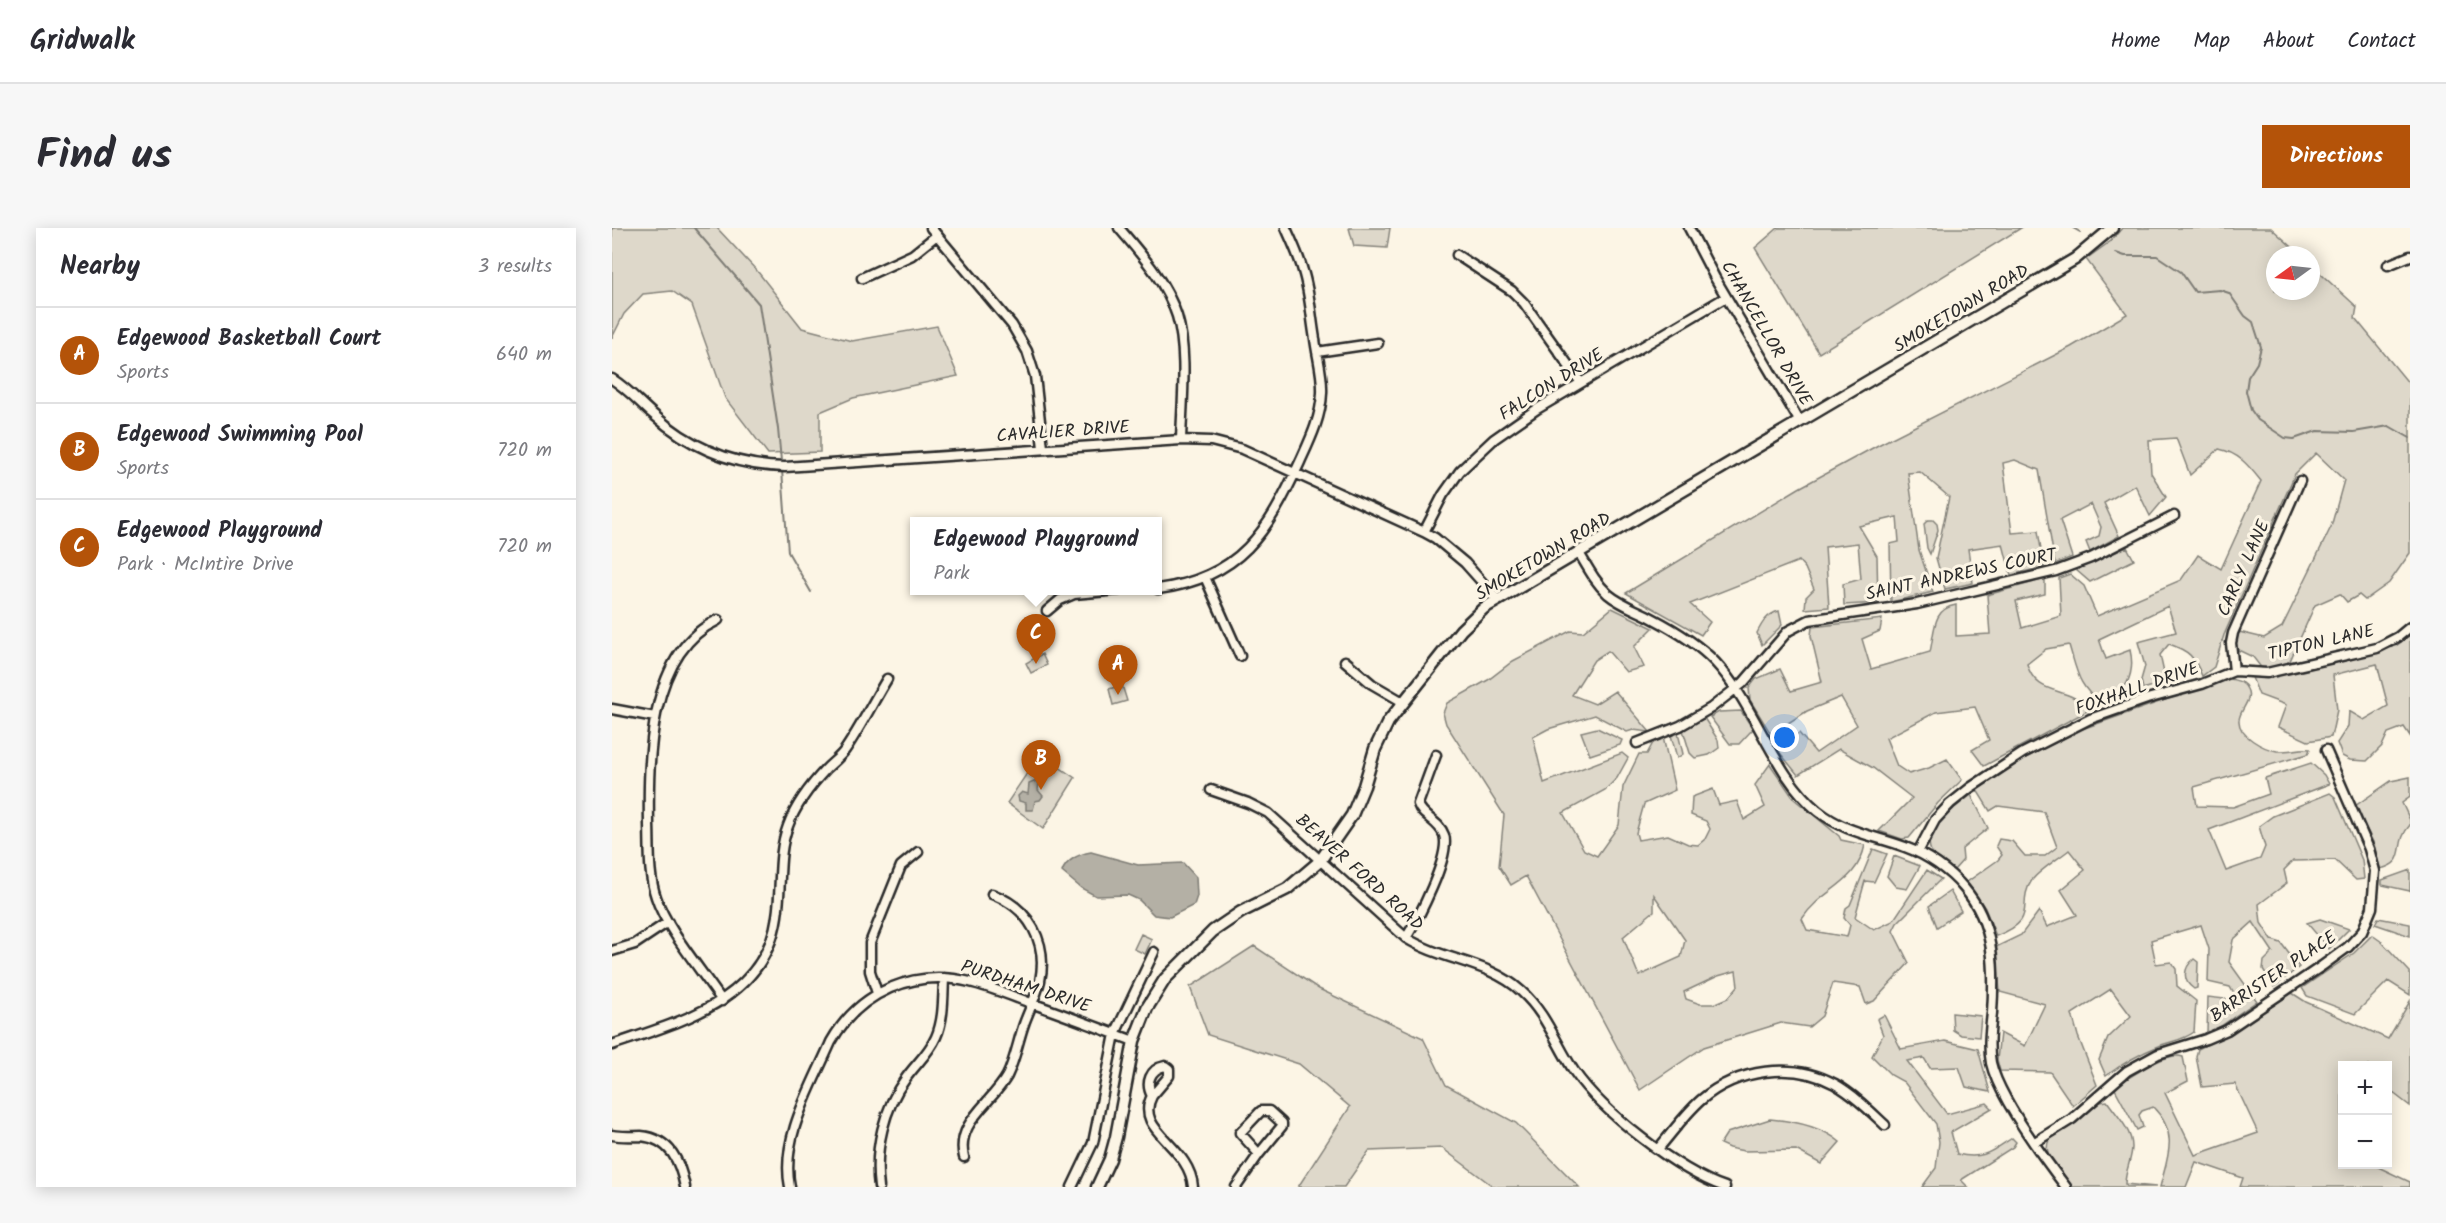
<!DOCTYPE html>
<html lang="en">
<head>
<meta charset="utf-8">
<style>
  body { margin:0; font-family:Kalam,sans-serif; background:#f7f7f7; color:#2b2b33 }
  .controls { position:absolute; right:18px; bottom:18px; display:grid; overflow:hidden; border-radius:0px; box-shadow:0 3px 15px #0003 }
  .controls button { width:54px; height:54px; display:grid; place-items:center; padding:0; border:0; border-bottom:2px solid #e1e1e2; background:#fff; color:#2b2b33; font:30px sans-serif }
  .compass { position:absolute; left:1654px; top:18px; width:54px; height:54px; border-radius:50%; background:#fff; box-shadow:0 3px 15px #0003; rotate:255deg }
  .you { position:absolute; left:1173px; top:510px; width:21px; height:21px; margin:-15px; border:4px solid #fff; border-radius:50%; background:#1a73e8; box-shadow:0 0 0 9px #1a73e833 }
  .badge { display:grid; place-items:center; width:39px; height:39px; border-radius:50%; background:#b45309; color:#fff; font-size:20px; font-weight:700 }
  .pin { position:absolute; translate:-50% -50px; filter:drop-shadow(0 2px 3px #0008) }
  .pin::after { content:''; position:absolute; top:32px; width:21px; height:18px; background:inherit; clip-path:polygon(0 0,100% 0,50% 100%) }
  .popup { position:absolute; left:298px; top:289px; width:252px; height:78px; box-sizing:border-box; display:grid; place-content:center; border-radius:0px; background:#fff; filter:drop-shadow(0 2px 4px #0005); font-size:20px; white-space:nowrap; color:#7c7c81 }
  .popup b { font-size:22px; color:#2b2b33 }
  .popup::after { content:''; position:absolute; left:50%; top:100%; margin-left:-12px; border:12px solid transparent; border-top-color:#fff }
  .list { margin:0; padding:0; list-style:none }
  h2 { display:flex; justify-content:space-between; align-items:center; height:78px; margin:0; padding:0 24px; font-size:26px }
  h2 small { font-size:20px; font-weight:400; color:#7c7c81 }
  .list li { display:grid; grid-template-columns:39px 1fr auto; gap:18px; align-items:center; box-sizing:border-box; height:96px; padding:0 24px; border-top:2px solid #e1e1e2 }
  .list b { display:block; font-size:22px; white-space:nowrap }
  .list p { margin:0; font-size:20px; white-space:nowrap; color:#7c7c81 }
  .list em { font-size:20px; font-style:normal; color:#7c7c81 }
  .map { position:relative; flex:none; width:1798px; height:959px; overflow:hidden; border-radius:0px }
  header { display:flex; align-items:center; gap:36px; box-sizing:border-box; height:84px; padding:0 30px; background:#fff; border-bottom:2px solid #e1e1e2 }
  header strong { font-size:28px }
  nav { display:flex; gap:33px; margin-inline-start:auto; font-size:21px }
  .intro { display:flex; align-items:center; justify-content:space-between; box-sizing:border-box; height:144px; padding:0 36px }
  h1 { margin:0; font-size:42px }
  .button { padding:15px 27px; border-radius:0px; background:#b45309; color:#fff; font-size:21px; font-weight:700 }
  main { display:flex; gap:36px; padding:0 36px }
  aside { flex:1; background:#fff; border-radius:0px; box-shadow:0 3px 15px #0003 }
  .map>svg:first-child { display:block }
</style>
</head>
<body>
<header>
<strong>Gridwalk</strong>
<nav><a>Home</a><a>Map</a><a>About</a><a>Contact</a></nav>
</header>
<div class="intro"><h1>Find us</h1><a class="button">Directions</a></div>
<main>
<aside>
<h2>Nearby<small>3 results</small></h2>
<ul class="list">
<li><span class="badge">A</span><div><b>Edgewood Basketball Court</b><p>Sports</p></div><em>640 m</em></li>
<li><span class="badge">B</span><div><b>Edgewood Swimming Pool</b><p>Sports</p></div><em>720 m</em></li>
<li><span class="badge">C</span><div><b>Edgewood Playground</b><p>Park · McIntire Drive</p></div><em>720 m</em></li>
</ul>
</aside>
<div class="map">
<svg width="1798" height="959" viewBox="0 0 1798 959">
  <rect width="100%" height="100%" fill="#fcf5e5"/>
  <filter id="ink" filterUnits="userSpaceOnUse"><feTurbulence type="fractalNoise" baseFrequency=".0167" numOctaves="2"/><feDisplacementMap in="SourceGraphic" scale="12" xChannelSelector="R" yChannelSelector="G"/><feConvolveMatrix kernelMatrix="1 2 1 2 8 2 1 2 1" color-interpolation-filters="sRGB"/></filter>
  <g filter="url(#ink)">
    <path fill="#ded8ca" stroke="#84827a" stroke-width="1.5" fill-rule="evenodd" d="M0,0H105L146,44L190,100L240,113L325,98L346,148L241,170L208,184V224L156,226L113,170L80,77L60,63L31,66L12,86L0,110Z
      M737,0H778L775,20L742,18Z
      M1166,0H1409L1207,125L1143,20Z
      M1510,0H1659L1689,27H1663V63H1699V37L1745,79L1743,90L1798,157V325L1777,355L1753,372L1747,367L1735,374L1728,366L1703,377L1677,435L1651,442L1641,429L1622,420L1627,404L1652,410L1670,399L1719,299L1732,252L1704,225L1683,246L1612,407L1602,439L1590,448C1582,428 1577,423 1557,416L1548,427L1554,454L1531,461L1529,452L1533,438L1526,414L1564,404L1556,378L1487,411L1494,431L1518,422C1524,446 1513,468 1490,477C1466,457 1466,447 1457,417L1434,421L1415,436C1425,471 1457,456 1477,482L1372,538L1360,522L1377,512L1363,479L1324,484L1274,510L1285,538L1297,546L1317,540L1335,531L1350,552L1326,575L1297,610L1290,611L1267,603L1300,570L1261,540L1227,521L1186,547L1165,521L1187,505L1204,525L1245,497L1229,469L1195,483L1159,506L1138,472L1137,460L1144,451L1168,441L1179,463L1210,454L1199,408L1200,399L1270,391L1268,403L1250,411L1259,441L1318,424C1323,403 1320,381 1344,377V408L1378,406L1375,367L1433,351V366L1404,373L1410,400L1449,388L1447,350L1458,346L1472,358L1485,388L1569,352L1586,327L1609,341L1649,253C1637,238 1627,225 1607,221L1578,247L1564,210L1537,212L1539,245L1554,269L1538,288L1523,257L1492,275L1507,308L1478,324L1474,314L1487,308L1489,299L1479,276L1448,292L1460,329L1443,336L1427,242L1403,232L1391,235L1400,305L1426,303L1432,339L1399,347L1391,316L1356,321L1361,355L1333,361L1324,330L1337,269L1308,244L1296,245L1307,322L1321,364L1279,374L1278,316L1287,314L1285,289L1247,298L1265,328L1266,375L1232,377L1231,356L1249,351L1246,315L1213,319L1217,379L1193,381L1194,369L1202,361L1193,340L1187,333L1078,376L1098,394L1089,407L1014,365L1187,260L1268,216L1459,119L1515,86L1474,31L1499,13Z
      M1316,292H1321L1325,296L1326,302L1318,326L1315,320L1312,296Z
      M1515,319L1522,332L1478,354L1464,342Z
      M1000,380L1041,400L1022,419L1032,439L1014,444L996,423L982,432L960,467L983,476L1003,463L1038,504L1021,502L1015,504L983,487L936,501L921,509L932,555L1010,525L1016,530L1005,550L993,562L951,585L972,622L985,628L1007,597L1011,559L1027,526H1035L1042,513L1051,509L1063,562L1032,576L1024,605L1026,612L1056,607L1076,616L1086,617L1093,611L1098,601L1094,593L1079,587L1080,569L1101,561L1107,577L1125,573L1132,592L1153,579L1143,557L1158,536L1182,571L1227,608L1229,612L1253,617C1245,657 1210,660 1190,691L1195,702L1235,709L1238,697L1232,690L1234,680L1238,677L1261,621L1275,626L1262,654L1253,653L1243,689L1262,702L1281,693L1315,642L1329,651L1285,695L1281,703L1297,735L1262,773L1254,776L1248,759L1221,755L1210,788L1197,799L1169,795L1092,819L1028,862L914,648L899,657L887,638L892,587L834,496L831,485L835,475L876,452L901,433L958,403L971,404ZM1042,667L1073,712L1069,729L1027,748L1011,709L1042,683ZM1124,743L1126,758L1116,770L1102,776H1088L1074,771L1072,764L1106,748Z
      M1167,383L1170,397L1150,417L1145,405C1150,395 1155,386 1167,383Z
      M1798,407V508L1792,499L1776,505L1770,518L1755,533L1738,532L1730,528L1725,515L1736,498L1737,483L1752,492L1776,478L1765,436L1721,447L1725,482L1719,509L1696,513L1666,499L1674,477L1647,467L1639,447L1654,449L1768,424L1785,417Z
      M430,426L435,437L419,445L414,435Z
      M1616,450C1623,453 1631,452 1635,461C1641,472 1628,481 1627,492C1626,508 1652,521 1665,523C1675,524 1687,520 1698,521L1696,526L1582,559L1585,578L1621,579L1657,566L1653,550L1699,535L1712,547L1717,556L1597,602L1614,643L1648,631L1653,619L1647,598L1661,588L1718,565L1723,569L1750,632L1752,651L1744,652L1723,632L1681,633L1672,642L1675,655L1647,676L1649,695L1660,712L1669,715L1687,739L1662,759L1651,741L1652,733L1661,724L1641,694L1621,712L1617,734L1645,773L1609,798L1595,805L1596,769L1621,772L1622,766L1618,759L1596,754L1597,721L1589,697L1539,712L1544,736L1559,734L1564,741L1565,758L1584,773L1582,804C1572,812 1559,813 1547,818C1529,825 1510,836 1494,848L1487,832L1496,810L1519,788L1499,761L1460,786L1466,808L1485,857L1461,878L1438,844L1388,843L1385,832L1388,805L1413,818L1433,776L1388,764L1384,719L1409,707L1427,683L1435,699L1465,687L1449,662L1473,642L1457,622C1446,631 1429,641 1420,652C1403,677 1429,691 1384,708L1373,680L1355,654L1386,632L1390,627L1384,618L1387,611L1400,613L1413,628H1433L1445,619L1432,584L1386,578L1378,583L1365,562L1411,531L1470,501Z
      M510,457L515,473L501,477L497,461Z
      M1129,483L1141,501L1127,516H1118L1098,489L1107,484Z
      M1092,490L1106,512L1107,520L1097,527L1083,530L1078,525L1071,502Z
      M985,500L1010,512L1008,517L978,527L969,504Z
      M1066,505L1071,526L1065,530L1059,507Z
      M428,526L463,550L431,601L395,575Z
      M1798,549V569L1790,575L1798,592V597C1780,617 1798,634 1768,641L1762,616L1743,578L1779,553Z
      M1359,567L1376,600L1350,621L1351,632L1342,642C1335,637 1324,631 1319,623C1309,603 1345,578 1359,567Z
      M1282,628L1308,638L1295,661L1284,659L1275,648Z
      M1798,642V663L1770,657V652Z
      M1338,663L1349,683L1325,699L1317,678Z
      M1766,690L1798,696V708L1763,696Z
      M1708,691L1737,701L1717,721L1695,695Z
      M529,706L540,711L533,726L522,721Z
      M1760,707L1770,714L1798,744V767L1776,753L1743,786L1695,768L1690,760L1742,725Z
      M642,718L707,761L811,810L834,857L904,895L967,959H882L830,920L757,923L732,959H686L738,879L687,836L596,807L578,759Z
      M1582,731L1586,734L1585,760L1582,761C1570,753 1571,740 1582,731Z
      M1680,765L1694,774L1776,811L1798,773V878L1776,861V838H1730V936L1762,937L1798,954V959H1628L1631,950L1584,934L1574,959H1548C1556,928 1567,905 1541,879L1530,883L1527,887L1531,899L1525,902L1502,859C1518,850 1554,822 1571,829L1576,853L1553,865L1583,927L1646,905L1623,856L1590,859L1584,828L1586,821L1627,800Z
      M1340,785L1369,788L1367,809L1349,807L1341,802Z
      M1272,787L1289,821L1333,813L1366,821L1378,864L1354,859L1347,839L1318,840L1312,830L1295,833L1335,886L1375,875L1380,880L1339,904L1345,926C1371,932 1379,924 1400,910L1404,914L1401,919L1349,952L1356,959H1310L1324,940L1327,914L1324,896L1292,854L1279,847L1260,828L1271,807L1265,791Z
      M1495,873C1504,886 1520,902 1520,919C1520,931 1513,943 1513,956L1544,959H1460C1451,947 1429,928 1437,912L1488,874Z
      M1158,891C1182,893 1210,899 1228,914L1209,936L1184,922L1132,923L1117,920L1108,916L1115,905Z"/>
    <path fill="#b4b0a5" stroke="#7d7b74" stroke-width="1.5" d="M424,553L427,555L426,562L431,568L428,572L423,573L421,582H414V575L407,573L406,568L410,564L416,566L417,556Z
      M479,624L526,637L571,635L584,649L585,668L582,677L558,689L542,687L527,672L516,667L484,668L469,660L450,644C454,632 467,626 479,624Z"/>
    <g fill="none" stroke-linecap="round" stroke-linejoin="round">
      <path stroke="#7d7b74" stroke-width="2" d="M82,0L147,76L166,201L169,233
        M1461,0L1468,4
        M1504,25L1513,28H1545L1569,44L1583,64L1608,62L1617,65L1633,88L1641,94L1649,119L1645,135L1636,149L1634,163L1639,182L1646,192L1673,210L1682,211L1705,203L1742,204L1777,198L1798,210
        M170,242L176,324L199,364"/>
      <defs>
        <path id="minor" d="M319,0L400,97L415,123L423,148L431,220
          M507,0C530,27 554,54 565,88C576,124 570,174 569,212
          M1077,0L1103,50L1188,194
          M845,27L900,63L912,75L969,155
          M1776,37L1798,28
          M250,50L300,27L325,7
          M705,124L766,115
          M0,151C16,161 28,175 42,187C80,221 123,238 173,239L569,212L599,213L630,221L812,304L823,310L853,335L886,372
          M812,304L831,267L848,243L882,211L925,181L1114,69
          M967,325C976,340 983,354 996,366C1009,377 1025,382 1040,390C1063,402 1085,415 1103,434C1143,476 1162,548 1206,583C1234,605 1261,607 1293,619C1315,627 1337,642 1352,660C1383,696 1383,741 1380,785C1378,802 1376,819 1379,835C1387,870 1431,929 1454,959
          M593,349L628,428
          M546,361C628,350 656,304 688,234C698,212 709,190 710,165C711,147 705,128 703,111C699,88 698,65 691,43C687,28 680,14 674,0
          M435,383L448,372L462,366L507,362
          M106,392C36,424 36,532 37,597C38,621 36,646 44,669C54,701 91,744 110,773
          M733,433L760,456L791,474
          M1622,443L1619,415L1621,405L1688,253
          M0,481L43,489
          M1025,515L1068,498L1099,480L1131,455L1176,403L1197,392L1305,376L1444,343L1479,330L1562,288
          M599,562L636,575L656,585L794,710C831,733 876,733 909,763C934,785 944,816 962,843C990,884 1066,943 1113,959
          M1306,624L1323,592L1338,576L1358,560L1411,525L1478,491L1535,471L1590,456L1622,443L1655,445L1765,420L1786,409L1798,399
          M794,710C806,691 839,628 832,607C827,593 810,589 806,576L824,527
          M0,723L23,716L56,694
          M265,765L258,743V715L289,638L306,624
          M0,817C69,793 153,773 165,688C170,657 165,627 176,598C184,576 198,558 214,541C220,535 228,529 233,522C248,500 261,474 275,451
          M553,838L557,841V848L540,868C533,855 538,841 553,838Z
          M540,868C521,903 578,917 581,959
          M649,883H657L670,895V898L647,926L628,905Z
          M0,907C10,909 19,908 29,908C59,911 68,934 73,959
          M1423,914L1460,891L1515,843L1546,826L1594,811L1615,802L1710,738L1736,719L1750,704L1760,680L1763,643L1757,621L1714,522
          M1046,921C1060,905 1073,886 1089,872C1125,841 1181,833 1223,856C1242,867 1257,882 1273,897
          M352,929C343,895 380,875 395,848C403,832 406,813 412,796C417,782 424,769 428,753C436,715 418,680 380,666
          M178,959C168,910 200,858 219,814C247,764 302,740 358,754C379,759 399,768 419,775C453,787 487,800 522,813
          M267,959C262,921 272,880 294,850C304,836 317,825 324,809C332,791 331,770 332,750
          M460,959L481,915L503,806L542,724
          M624,959L647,926"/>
        <path id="major" d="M485,959L498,931L504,909L522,813L535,780L553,751L601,703L629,684L675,661L708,633L740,587L752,558L763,521L776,494L849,402L872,380L886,372L1463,31L1500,0"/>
      </defs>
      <use href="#minor" stroke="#2b2b2b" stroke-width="13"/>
      <use href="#major" stroke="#2b2b2b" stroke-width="15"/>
      <use href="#minor" stroke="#fcf5e5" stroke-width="8"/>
      <use href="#major" stroke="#fcf5e5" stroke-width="10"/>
    </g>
  </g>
  <g text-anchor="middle" stroke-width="6" stroke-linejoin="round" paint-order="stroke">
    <g font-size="18" fill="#2b2b2b" stroke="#fcf5e5">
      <text transform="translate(1349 80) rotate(-31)" y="6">SMOKETOWN ROAD</text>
      <text transform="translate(1155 105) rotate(60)" y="6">CHANCELLOR DRIVE</text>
      <text transform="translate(939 156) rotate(-32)" y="6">FALCON DRIVE</text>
      <text transform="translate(451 203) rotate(-4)" y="6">CAVALIER DRIVE</text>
      <text transform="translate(931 328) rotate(-31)" y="6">SMOKETOWN ROAD</text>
      <text transform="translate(1631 340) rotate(-66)" y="6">CARLY LANE</text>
      <text transform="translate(1349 346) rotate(-12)" y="6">SAINT ANDREWS COURT</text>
      <text transform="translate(1709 414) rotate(-13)" y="6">TIPTON LANE</text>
      <text transform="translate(1525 460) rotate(-19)" y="6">FOXHALL DRIVE</text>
      <text transform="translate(748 644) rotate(42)" y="6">BEAVER FORD ROAD</text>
      <text transform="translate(1661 748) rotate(-34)" y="6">BARRISTER PLACE</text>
      <text transform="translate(414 758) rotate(18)" y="6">PURDHAM DRIVE</text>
    </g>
  </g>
</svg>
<div class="controls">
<button>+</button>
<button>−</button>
</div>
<svg class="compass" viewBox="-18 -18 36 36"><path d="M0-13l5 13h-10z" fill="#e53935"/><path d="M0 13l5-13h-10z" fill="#7c7c81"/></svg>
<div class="you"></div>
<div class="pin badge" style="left:506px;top:467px">A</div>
<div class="pin badge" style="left:429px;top:562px">B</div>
<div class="pin badge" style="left:424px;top:436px">C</div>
<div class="popup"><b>Edgewood Playground</b>Park</div>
</div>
</main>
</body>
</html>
